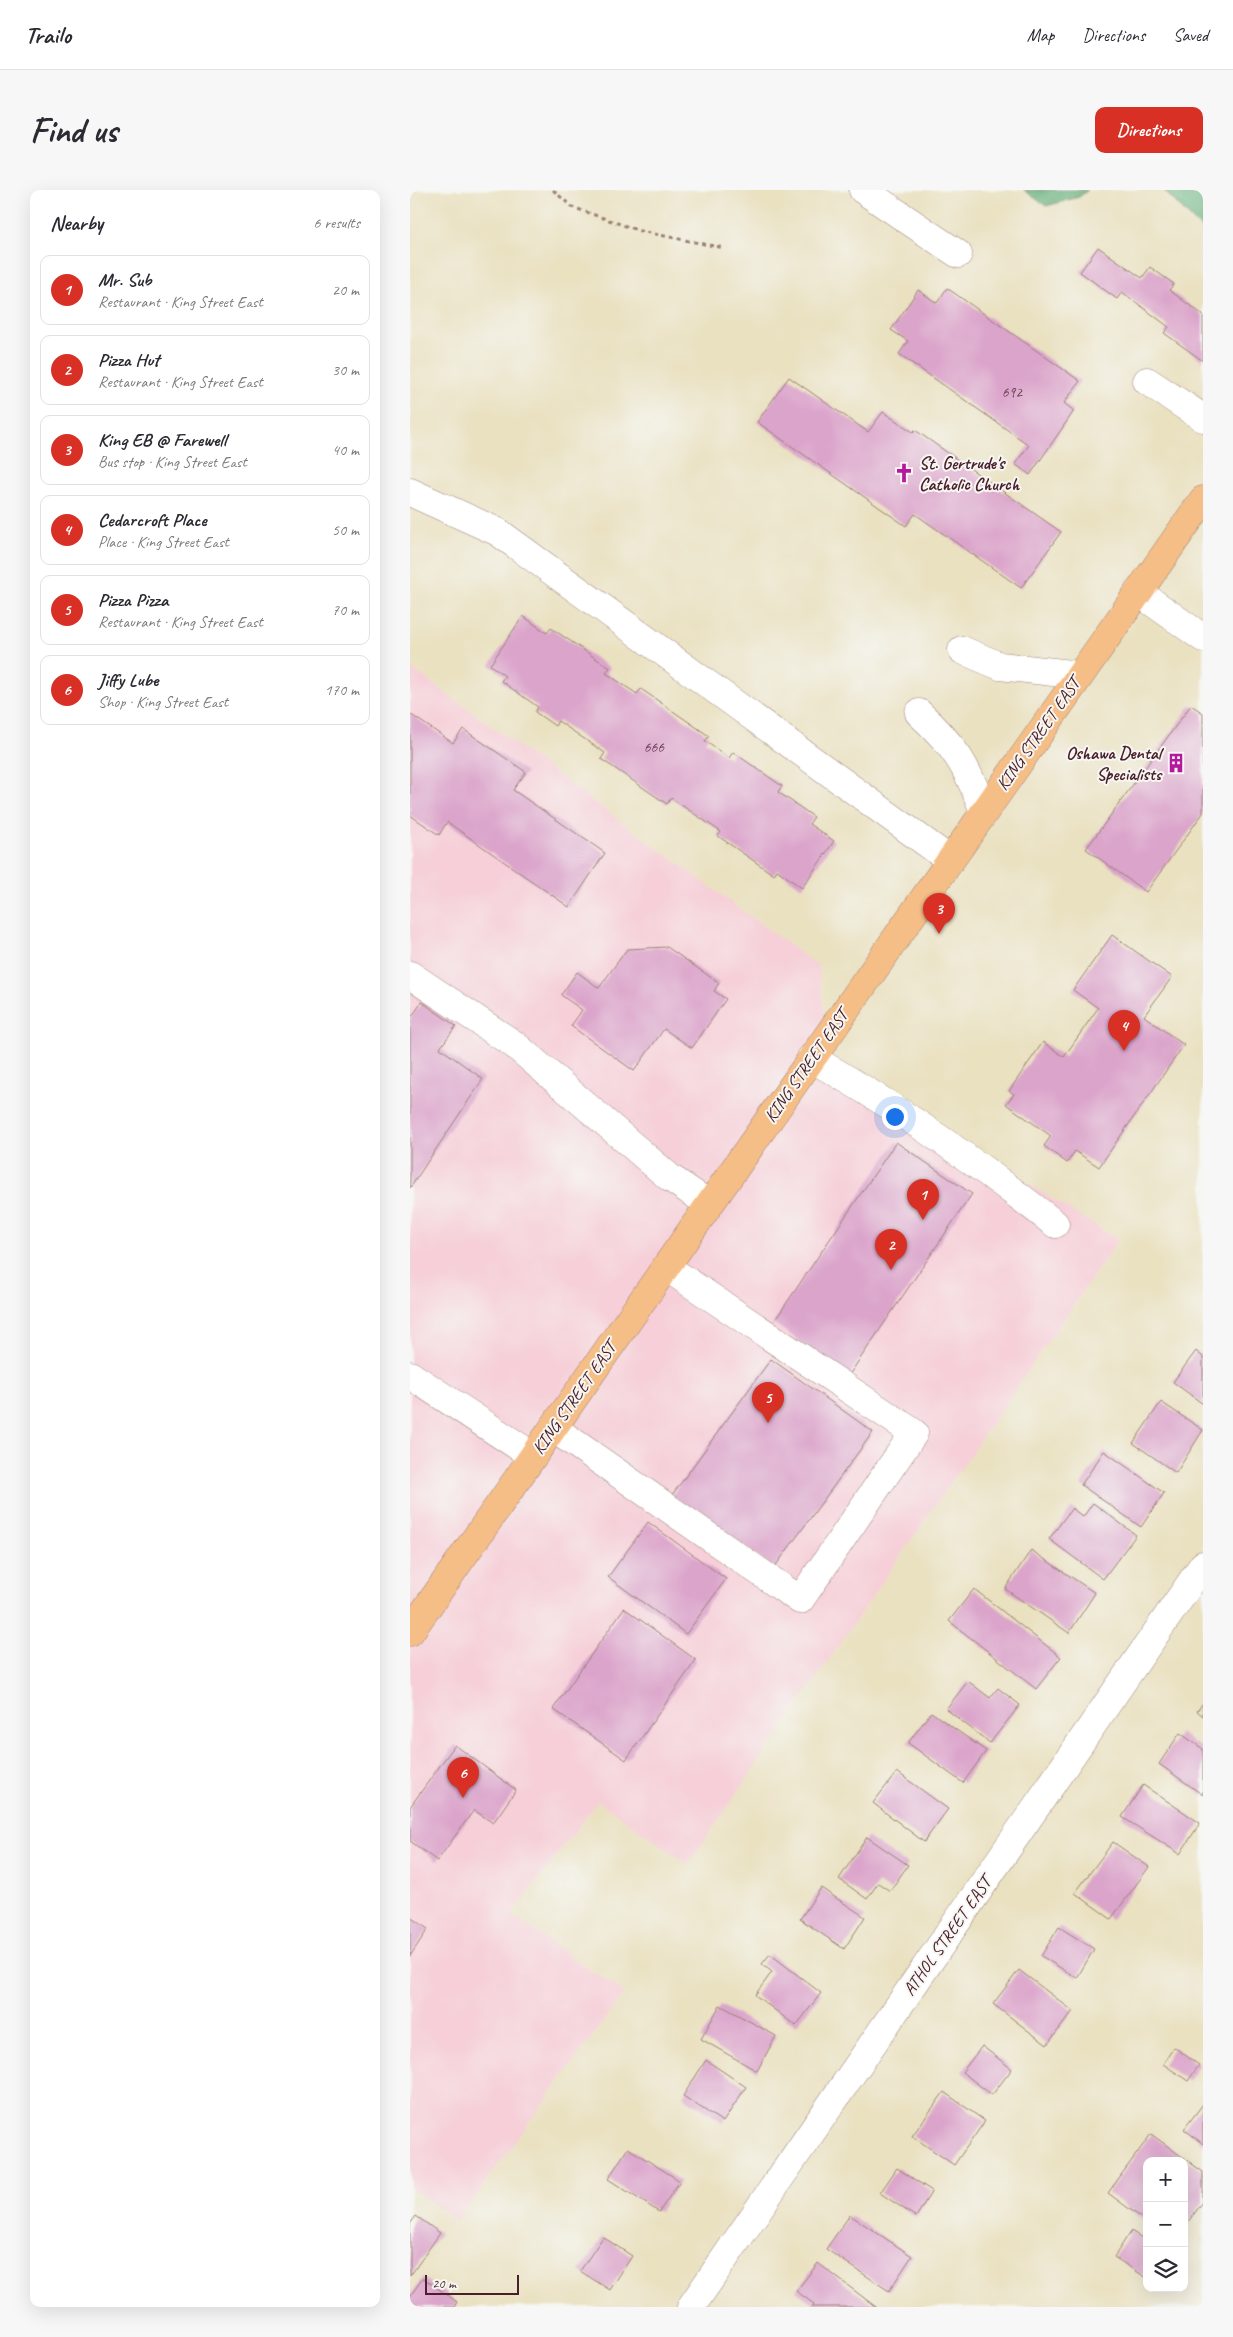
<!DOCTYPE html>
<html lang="en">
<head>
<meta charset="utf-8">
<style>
  body { margin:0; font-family:Caveat,sans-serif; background:#f7f7f7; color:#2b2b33 }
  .controls { position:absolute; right:15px; bottom:15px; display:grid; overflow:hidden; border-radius:10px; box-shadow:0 5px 20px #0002 }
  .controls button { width:45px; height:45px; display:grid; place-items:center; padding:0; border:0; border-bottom:1px solid #e1e1e2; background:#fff; color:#2b2b33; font:25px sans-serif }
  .scale { position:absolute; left:15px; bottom:12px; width:94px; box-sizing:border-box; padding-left:5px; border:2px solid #4a1f2b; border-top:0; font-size:14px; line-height:18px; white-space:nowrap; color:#4a1f2b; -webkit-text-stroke:4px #f6f6f2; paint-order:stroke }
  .you { position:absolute; left:484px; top:926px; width:18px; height:18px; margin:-12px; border:4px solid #fff; border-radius:50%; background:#1a73e8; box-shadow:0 0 0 8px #1a73e833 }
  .badge { display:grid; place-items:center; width:32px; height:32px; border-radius:50%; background:#d93025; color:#fff; font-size:16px; font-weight:700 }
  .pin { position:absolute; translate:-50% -41px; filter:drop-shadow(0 1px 2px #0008) }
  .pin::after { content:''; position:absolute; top:26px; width:18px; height:15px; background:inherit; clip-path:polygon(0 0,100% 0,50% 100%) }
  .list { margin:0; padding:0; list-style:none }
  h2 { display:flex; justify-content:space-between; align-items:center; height:65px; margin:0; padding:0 20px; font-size:21px }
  h2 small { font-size:16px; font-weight:400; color:#7c7c81 }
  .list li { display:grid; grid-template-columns:32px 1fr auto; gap:15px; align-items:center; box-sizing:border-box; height:70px; margin:0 10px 10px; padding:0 10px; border:1px solid #e1e1e2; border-radius:10px }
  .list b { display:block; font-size:19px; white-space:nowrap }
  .list p { margin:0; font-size:16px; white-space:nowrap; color:#7c7c81 }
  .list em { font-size:16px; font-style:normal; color:#7c7c81 }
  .icon { flex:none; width:28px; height:28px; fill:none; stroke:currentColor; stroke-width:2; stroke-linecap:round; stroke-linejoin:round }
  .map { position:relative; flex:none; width:793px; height:2117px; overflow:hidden; border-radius:10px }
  header { display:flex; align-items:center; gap:30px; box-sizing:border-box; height:70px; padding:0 25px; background:#fff; border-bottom:1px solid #e1e1e2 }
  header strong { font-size:24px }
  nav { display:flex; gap:28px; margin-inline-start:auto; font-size:18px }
  .intro { display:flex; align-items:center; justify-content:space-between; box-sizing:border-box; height:120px; padding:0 30px }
  h1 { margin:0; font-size:35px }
  .button { padding:12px 22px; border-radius:10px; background:#d93025; color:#fff; font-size:18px; font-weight:700 }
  main { display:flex; gap:30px; padding:0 30px }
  aside { flex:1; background:#fff; border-radius:10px; box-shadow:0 5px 20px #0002 }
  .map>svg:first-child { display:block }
</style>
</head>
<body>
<header>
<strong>Trailo</strong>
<nav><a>Map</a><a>Directions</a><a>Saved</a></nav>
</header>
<div class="intro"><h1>Find us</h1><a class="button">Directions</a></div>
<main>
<aside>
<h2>Nearby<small>6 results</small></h2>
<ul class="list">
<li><span class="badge">1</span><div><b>Mr. Sub</b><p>Restaurant · King Street East</p></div><em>20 m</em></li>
<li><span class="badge">2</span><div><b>Pizza Hut</b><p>Restaurant · King Street East</p></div><em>30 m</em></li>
<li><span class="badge">3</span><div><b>King EB @ Farewell</b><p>Bus stop · King Street East</p></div><em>40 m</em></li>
<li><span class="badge">4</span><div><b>Cedarcroft Place</b><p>Place · King Street East</p></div><em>50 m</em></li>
<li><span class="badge">5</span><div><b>Pizza Pizza</b><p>Restaurant · King Street East</p></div><em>70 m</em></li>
<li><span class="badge">6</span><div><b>Jiffy Lube</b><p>Shop · King Street East</p></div><em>170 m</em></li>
</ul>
</aside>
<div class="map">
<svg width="793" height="2117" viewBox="0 0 793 2117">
  <rect width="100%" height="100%" fill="#f6f6f2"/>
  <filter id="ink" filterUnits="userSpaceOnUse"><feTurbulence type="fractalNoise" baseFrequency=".02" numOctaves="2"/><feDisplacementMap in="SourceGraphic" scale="10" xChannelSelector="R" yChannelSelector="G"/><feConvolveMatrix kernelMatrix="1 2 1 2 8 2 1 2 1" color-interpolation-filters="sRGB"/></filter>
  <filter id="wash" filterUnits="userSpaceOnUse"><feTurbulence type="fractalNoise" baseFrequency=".0096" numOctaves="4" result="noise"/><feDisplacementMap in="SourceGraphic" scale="20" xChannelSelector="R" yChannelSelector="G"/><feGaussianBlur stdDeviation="1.12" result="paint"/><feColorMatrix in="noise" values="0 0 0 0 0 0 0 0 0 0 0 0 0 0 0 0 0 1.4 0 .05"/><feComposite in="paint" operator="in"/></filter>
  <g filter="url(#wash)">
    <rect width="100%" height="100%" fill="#eae1c1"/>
    <path fill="#f6cfd8" d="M0,477L408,776L420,870L708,1050L278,1674L188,1611L101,1725L214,1803L47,2031L0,1997Z"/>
    <path fill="#62af78" stroke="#566752" d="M614,0H678L669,7L636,16Z
      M753,0H793V40Z"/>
    <g id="blocks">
      <path fill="#dba4cb" d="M688,57L732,88L740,77L764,94L759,100L793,125V171L754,143L759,137L712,102L707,109L670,82Z
        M537,98L670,191L654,213L664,221L620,285L605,274L619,255L489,164L498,151L481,140L508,100L527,113Z
        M379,187L458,242L473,222L503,242L505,240L651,342L611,398L505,324L496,336L347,232Z
        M113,426L137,443L141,438L200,478L196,483L227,504L231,499L299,546L295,551L319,568L323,562L372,596L368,602L404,627L399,634L424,651L392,698L367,680L364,685L308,646L311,642L261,608L257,614L191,569L195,563L148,531L145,536L125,522L128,517L91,491L95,486L80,475Z
        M781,515L793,523V623L736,702L676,659Z
        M0,524L43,553L53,539L116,582L103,600L195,663L159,717L37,632L29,645L0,625Z
        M702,745L762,787L734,826L774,855L689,977L665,961L657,973L634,956L641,946L596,914L604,904L599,901L633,852L654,867L688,818L663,800Z
        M257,757L309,793L304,801L316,809L282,858L254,839L224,881L161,836L172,820L151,805L167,782L189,798L217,759Z
        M12,812L46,836L30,858L73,889L0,998V829Z
        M486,952L562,1004L439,1185L363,1133Z
        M786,1161L793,1167V1214L763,1192Z
        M361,1169L463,1242L364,1378L262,1305Z
        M751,1212L793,1240L766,1283L723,1253Z
        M694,1261L754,1303L731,1337L671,1295Z
        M683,1313L726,1345L693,1389L639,1349L662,1318L673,1327Z
        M238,1332L316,1389L276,1444L198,1387Z
        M621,1360L685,1403L659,1443L595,1399Z
        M564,1399L651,1467L626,1499L539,1431Z
        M214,1418L286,1470L216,1570L143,1519Z
        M558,1491L580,1508L588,1498L610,1515L580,1553L536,1519Z
        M793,1513V1526L787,1521Z
        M521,1522L576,1561L553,1593L498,1553Z
        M770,1543L793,1559V1605L749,1574Z
        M45,1555L106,1600L83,1633L64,1620L27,1671L0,1651V1617Z
        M487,1582L538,1619L514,1652L463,1613Z
        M733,1595L790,1633L770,1664L712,1627Z
        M457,1647L498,1675L480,1701L468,1693L457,1709L429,1689Z
        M703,1652L739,1677L701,1729L665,1703Z
        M411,1698L455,1727L434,1759L390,1729Z
        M0,1727L18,1739L0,1766Z
        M649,1737L684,1759L667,1788L631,1766Z
        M360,1764L411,1803L386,1836L345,1805L362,1782L352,1774Z
        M609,1780L663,1821L637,1855L583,1814Z
        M310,1815L366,1846L347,1881L291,1849Z
        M572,1856L602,1879L582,1905L552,1882Z
        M764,1857L789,1875L778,1891L753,1874Z
        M296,1870L336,1897L313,1932L273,1906Z
        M534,1902L575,1931L544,1975L502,1946Z
        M793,1914V1954L774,1939Z
        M741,1944L793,1982V2012L774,2037V1971H737V2032L698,2003Z
        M218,1958L270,1991L249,2022L198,1989Z
        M487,1978L522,2001L506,2027L470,2003Z
        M440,2025L502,2066L479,2101L416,2059Z
        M6,2026L30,2043L0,2086V2034Z
        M721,2041L737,2051V2088L704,2067Z
        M193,2047L222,2066L200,2100L170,2081Z
        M408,2073L466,2117H402L404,2114L386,2101Z
        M13,2088L47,2112L44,2117H0V2106Z"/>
    </g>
  </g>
  <g filter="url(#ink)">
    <use href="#blocks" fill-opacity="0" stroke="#9a8076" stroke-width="1"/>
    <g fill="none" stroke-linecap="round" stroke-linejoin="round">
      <defs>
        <path id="minor" d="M453,0L548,64
          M737,191L793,228
          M0,302L88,342L540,670
          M728,402L793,448
          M552,460L590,476L670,485
          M509,523C545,556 557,576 574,622
          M0,785L105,855L259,987L299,1014
          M401,868C487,917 568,973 645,1034
          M0,1185L123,1266
          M143,1238L390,1410L504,1243L256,1077
          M281,2117L793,1375"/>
        <path id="major" d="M0,1442L793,310"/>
      </defs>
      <use href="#minor" stroke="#9a8076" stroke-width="29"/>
      <use href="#major" stroke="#9a8076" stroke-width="29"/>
      <path stroke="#9a8076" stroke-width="3" stroke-dasharray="4 4" stroke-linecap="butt" d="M143,0L162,17L230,41L314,58"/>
      <use href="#minor" stroke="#fff" stroke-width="28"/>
      <use href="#major" stroke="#f6be87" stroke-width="28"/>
    </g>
  </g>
  <defs>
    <symbol id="church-bare" viewBox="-9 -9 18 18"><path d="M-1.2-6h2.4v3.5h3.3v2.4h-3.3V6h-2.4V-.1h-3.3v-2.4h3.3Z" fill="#b5179e" stroke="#f6f6f2" stroke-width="2.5" paint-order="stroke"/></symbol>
    <symbol id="building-bare" viewBox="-9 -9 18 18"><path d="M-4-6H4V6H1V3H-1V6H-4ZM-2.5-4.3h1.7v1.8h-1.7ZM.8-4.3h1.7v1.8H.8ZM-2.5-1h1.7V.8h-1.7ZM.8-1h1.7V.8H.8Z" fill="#b5179e" stroke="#f6f6f2" stroke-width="2.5" paint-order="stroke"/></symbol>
  </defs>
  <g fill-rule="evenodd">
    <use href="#church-bare" x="480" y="269" width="28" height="28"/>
    <use href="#building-bare" x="752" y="559" width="28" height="28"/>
  </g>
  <g text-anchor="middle" stroke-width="4" stroke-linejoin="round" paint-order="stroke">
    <g font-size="15" fill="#6e4053">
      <text x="602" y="207">692</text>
      <text x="244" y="562">666</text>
    </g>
    <g font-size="18" font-weight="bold" fill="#4a1f2b" stroke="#f6f6f2" text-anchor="start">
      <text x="509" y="279">St. Gertrude's<tspan x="509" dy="21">Catholic Church</tspan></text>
      <text x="751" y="569" text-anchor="end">Oshawa Dental<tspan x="751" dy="21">Specialists</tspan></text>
    </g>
    <g font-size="18" fill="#4a1f2b" stroke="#f6f6f2">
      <text transform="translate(628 544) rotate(-55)" y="6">KING STREET EAST</text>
      <text transform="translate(396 876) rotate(-55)" y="6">KING STREET EAST</text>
      <text transform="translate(164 1208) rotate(-55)" y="6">KING STREET EAST</text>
      <text transform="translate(537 1746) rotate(-55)" y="6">ATHOL STREET EAST</text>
    </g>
  </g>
</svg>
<div class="controls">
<button>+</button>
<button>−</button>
<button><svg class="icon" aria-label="layers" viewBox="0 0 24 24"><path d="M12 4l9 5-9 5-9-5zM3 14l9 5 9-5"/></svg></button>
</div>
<div class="scale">20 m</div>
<div class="you"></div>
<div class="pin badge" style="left:513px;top:1030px">1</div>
<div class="pin badge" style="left:481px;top:1080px">2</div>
<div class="pin badge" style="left:529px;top:744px">3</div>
<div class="pin badge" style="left:714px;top:861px">4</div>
<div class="pin badge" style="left:358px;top:1233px">5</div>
<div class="pin badge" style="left:53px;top:1608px">6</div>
</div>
</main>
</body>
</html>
